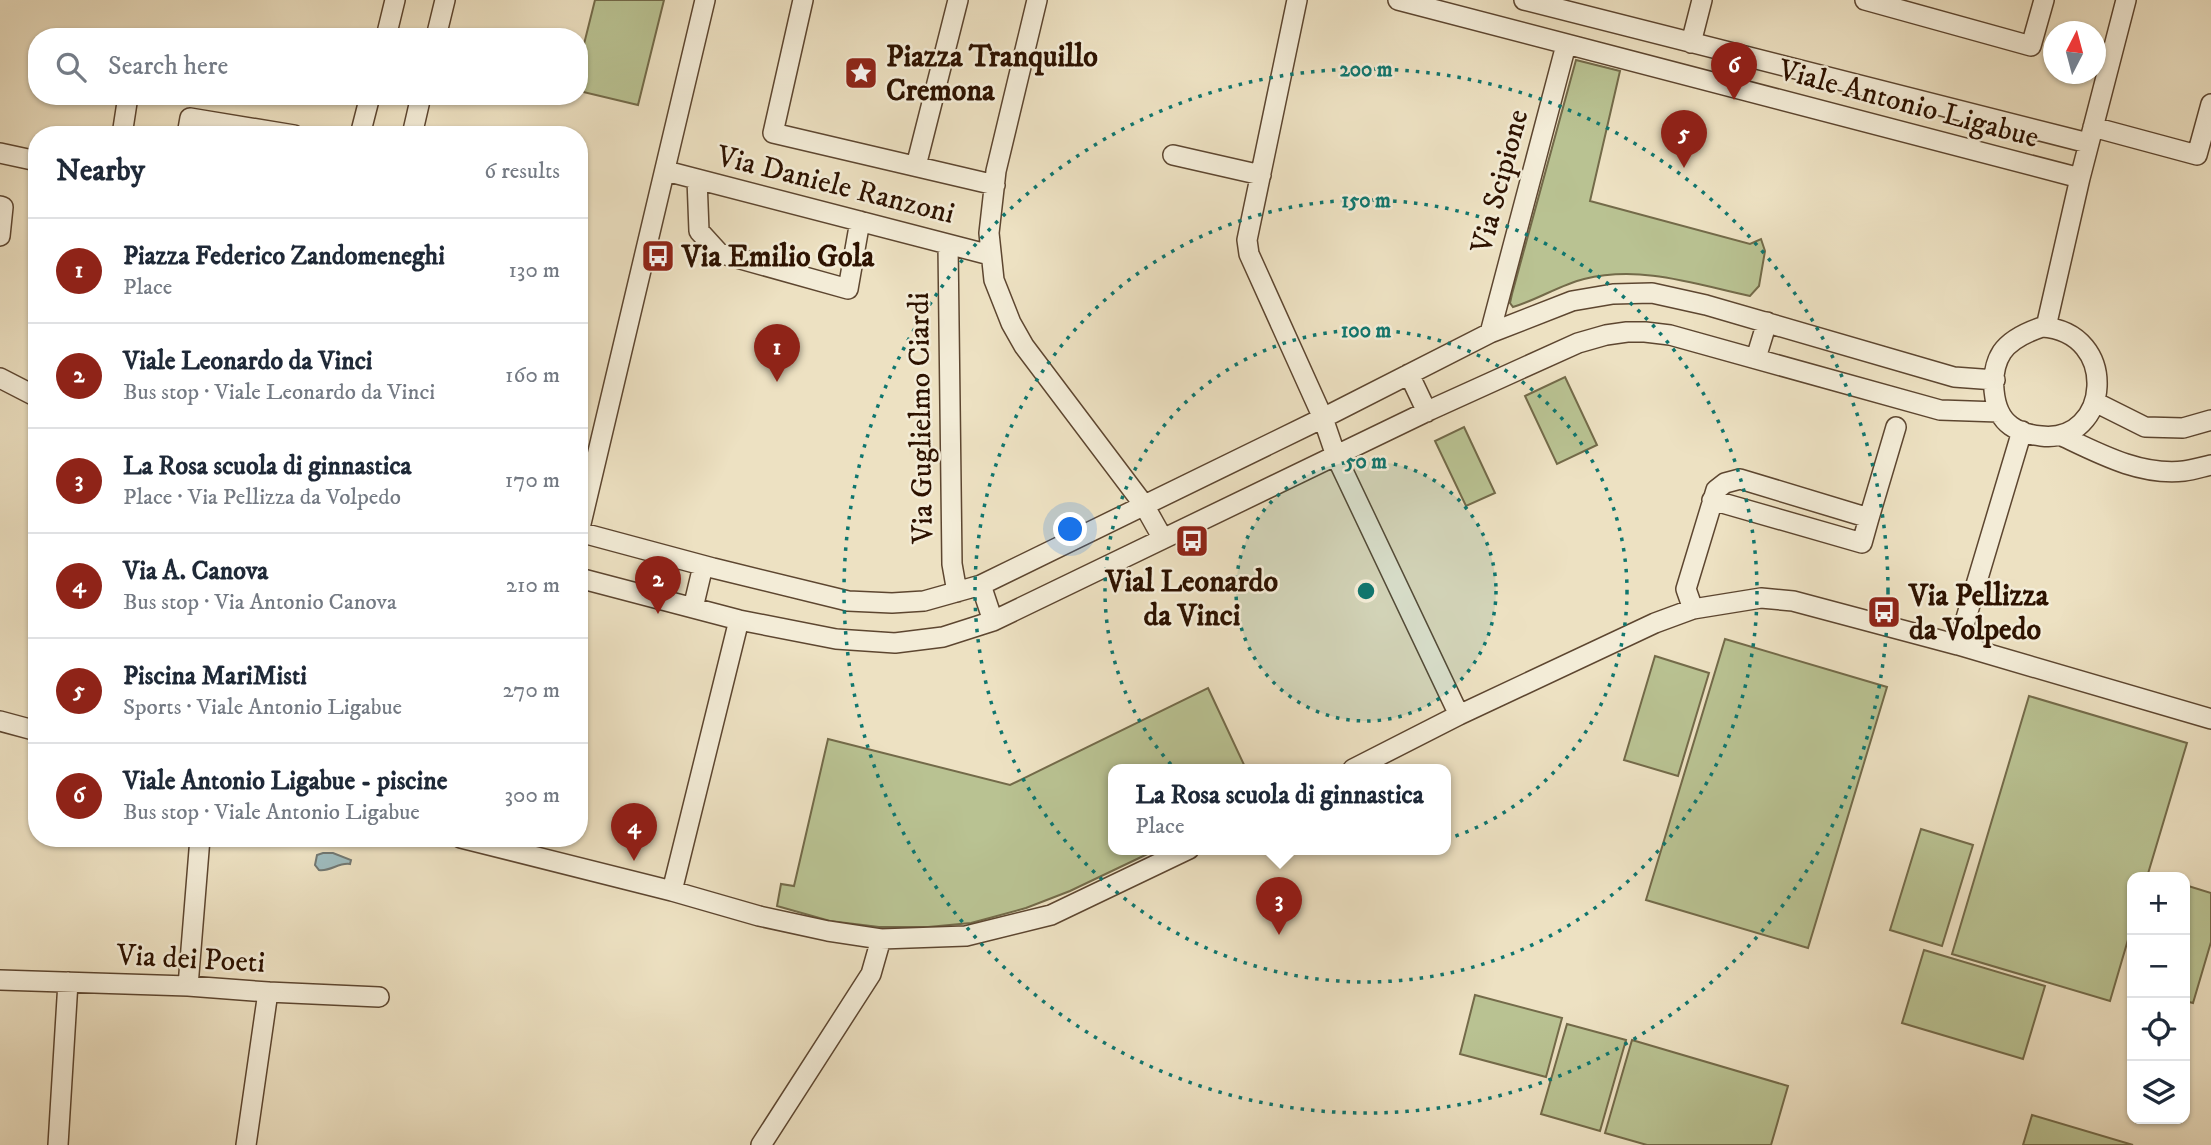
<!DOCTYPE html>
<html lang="en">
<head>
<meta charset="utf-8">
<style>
  body { margin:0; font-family:"IM FELL DW Pica",serif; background:#f2f2f3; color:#1f2937 }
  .controls { position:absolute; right:21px; bottom:21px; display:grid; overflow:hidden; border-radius:14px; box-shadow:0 2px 5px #0004 }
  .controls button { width:63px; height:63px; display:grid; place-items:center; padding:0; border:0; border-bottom:2px solid #e0e1e3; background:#fff; color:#1f2937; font:35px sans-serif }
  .compass { position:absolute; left:2043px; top:21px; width:63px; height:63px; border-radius:50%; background:#fff; box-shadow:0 2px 5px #0004; rotate:6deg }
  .you { position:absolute; left:1071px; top:530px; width:24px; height:24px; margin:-18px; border:5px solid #fff; border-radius:50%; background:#1a73e8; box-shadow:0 0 0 10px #1a73e833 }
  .badge { display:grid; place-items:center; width:46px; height:46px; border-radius:50%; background:#8f2418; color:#fff; font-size:23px; font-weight:700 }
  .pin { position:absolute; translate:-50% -58px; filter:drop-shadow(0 2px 4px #0008) }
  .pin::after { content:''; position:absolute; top:37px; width:24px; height:21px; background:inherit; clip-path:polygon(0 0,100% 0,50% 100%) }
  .popup { position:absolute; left:1108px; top:764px; width:343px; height:91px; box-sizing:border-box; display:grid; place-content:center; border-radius:14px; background:#fff; filter:drop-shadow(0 2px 5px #0005); font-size:23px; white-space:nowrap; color:#747a83 }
  .popup b { font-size:26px; color:#1f2937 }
  .popup::after { content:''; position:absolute; left:50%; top:100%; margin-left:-14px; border:14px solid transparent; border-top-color:#fff }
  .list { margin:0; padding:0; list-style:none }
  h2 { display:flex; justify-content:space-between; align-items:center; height:91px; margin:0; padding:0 28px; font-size:30px }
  h2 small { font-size:23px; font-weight:400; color:#747a83 }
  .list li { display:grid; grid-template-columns:46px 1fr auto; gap:21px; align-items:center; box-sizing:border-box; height:105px; padding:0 28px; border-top:2px solid #e0e1e3 }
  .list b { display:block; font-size:26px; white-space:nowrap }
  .list p { margin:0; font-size:23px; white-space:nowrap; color:#747a83 }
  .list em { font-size:23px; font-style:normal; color:#747a83 }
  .icon { flex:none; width:38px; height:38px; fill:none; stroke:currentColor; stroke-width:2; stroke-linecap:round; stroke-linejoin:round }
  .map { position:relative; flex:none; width:2211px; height:1145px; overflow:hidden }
  .search { position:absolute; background:#fff; box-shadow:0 2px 5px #0004; left:28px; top:28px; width:560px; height:77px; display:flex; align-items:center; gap:18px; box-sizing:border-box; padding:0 24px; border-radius:28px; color:#747a83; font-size:26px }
  .panel { position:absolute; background:#fff; box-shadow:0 2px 5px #0004; left:28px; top:126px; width:560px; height:721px; border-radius:28px }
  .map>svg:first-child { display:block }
</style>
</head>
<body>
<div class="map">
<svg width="2211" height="1145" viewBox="0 0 2211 1145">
  <rect width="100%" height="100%" fill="#ede1c2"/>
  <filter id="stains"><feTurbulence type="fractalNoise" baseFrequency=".00286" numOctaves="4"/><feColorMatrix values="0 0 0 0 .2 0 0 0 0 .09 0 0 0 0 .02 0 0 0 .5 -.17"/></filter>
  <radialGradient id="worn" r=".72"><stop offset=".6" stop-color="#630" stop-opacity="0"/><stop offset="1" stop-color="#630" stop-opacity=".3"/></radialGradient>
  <path fill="#b9c292" stroke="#736a49" stroke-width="2" d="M595,0H664L638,105L579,91V64Z
    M1576,60L1620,71L1590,201L1750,244L1761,239L1765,251L1759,286L1750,296C1695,284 1641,265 1584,279C1560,285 1537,300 1513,307L1510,303L1512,294Z
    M1565,377L1597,445L1557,464L1525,396Z
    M1464,427L1495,493L1466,506L1435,441Z
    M1725,639L1887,687L1808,948L1646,900Z
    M1655,656L1709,673L1678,776L1624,760Z
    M1208,688L1246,769H1113V849H1158L1070,891L1026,908L971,923L928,927H879L830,921L777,906L781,884L794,886L828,739L1010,785Z
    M2029,696L2187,743L2147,877H2132V926L2110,1001L1952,954Z
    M1921,829L1973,845L1942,946L1890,930Z
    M2185,885L2211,893V942L2193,1003L2185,1001Z
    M1924,950L2045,986L2023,1059L1902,1023Z
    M1475,995L1562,1018L1546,1077L1460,1054Z
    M1567,1024L1626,1040L1600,1131L1541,1114Z
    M1632,1040L1788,1086L1771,1145H1647L1605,1133Z
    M2032,1115L2133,1145H2023Z"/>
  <path fill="#9ebbbd" stroke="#717771" stroke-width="2" d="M323,853H333L351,860L350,864C339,862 330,872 319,870L315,865L317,855Z"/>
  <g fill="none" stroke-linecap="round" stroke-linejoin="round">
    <defs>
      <path id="minor" d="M803,0L773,133L995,185
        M1037,0L996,171L989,233L994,280L1011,323L1024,346L1144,505L1163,539
        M1297,0L1247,240L1249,254L1323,418L1336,456L1459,715
        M1398,0L2080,178
        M1524,0L2088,143
        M1865,0L2031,46L2044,0
        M386,37L395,0
        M436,37L445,0
        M1691,43L1702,0
        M2093,127L2197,155L2211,104
        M122,135L128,96
        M187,135L190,118L294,135
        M360,135L370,96
        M412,135L421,96
        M0,153L37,161
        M1173,155L1261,175
        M916,166L958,0
        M666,171L990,255
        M697,179L699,231L719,253L848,289L860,221
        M0,206L3,207L0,236
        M948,244L952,564L957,592
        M2042,327C2120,332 2111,444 2041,436C2031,435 2019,432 2011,426C1991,412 1989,372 2002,352C2011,339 2027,332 2042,327Z
        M2046,327L2080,178L2126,0
        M1490,333L1566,45
        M1756,358L1767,322
        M1409,374L1427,412
        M0,378L37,397
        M2095,402L2145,427L2183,428L2211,420
        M2060,435C2098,453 2140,476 2184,471C2193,470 2202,467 2211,465
        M1712,500L1862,543L1869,518
        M579,532L713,568L848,601L892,603L924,601L981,585L1323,418L1490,333L1572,301L1613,294L1652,293L1706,305L1954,377L1995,380
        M579,532L705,0
        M579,578L739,620L836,639L895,643L943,637L993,621L1430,410L1578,343L1606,335L1627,332H1645L1670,335L1940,410L1999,412
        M981,585L993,621
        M693,608L703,566
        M1693,609L1686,589L1716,490L1725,483L1740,479L1869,518L1896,427
        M1958,645L2022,431
        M0,721L37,731
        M1353,769L1459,715L1655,623L1693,609L1761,598L1793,601L1958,645L2211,719
        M461,838L672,891L759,916L828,931L881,939L966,936L1051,915L1189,849
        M672,891L739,620
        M0,980L188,986L268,992L379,997
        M188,986L200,838
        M58,1145L68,982
        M246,1145L268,992
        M761,1145L871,974L881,939"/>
    </defs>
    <use href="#minor" stroke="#5d4630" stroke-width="22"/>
    <use href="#minor" stroke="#f3ecd7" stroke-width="19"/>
  </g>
  <circle cx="1366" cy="591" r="130" fill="#0f766e" fill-opacity=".12"/>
  <g fill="none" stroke="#0f766e" stroke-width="3.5" stroke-dasharray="3.5 7">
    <circle cx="1366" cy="591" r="130"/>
    <circle cx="1366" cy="591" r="261"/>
    <circle cx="1366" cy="591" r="391"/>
    <circle cx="1366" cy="591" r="522"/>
  </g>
  <defs>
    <symbol id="sight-square" viewBox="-11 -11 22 22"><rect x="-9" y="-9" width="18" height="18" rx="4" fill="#8f2418" stroke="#f3ecd7"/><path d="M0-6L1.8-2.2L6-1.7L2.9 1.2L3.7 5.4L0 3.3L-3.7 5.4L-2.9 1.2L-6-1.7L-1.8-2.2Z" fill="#fff"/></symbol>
    <symbol id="bus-square" viewBox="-11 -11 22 22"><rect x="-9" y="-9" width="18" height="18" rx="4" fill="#8f2418" stroke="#f3ecd7"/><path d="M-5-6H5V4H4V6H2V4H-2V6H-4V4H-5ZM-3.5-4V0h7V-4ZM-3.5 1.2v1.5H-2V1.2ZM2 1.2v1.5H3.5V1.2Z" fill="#fff"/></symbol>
  </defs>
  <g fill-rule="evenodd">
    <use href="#sight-square" x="842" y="54" width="38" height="38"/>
    <use href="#bus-square" x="639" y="237" width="38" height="38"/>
    <use href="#bus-square" x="1173" y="522" width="38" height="38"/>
    <use href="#bus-square" x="1865" y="593" width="38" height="38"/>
  </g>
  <g text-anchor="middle" stroke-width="5" stroke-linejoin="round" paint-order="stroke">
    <g font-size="30" font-weight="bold" fill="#2d1200" stroke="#f3ecd7" text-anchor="start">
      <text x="886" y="66">Piazza Tranquillo<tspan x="886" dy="34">Cremona</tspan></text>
      <text x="682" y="266">Via Emilio Gola</text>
      <text x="1192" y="591" text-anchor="middle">Vial Leonardo<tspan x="1192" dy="34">da Vinci</tspan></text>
      <text x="1909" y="605">Via Pellizza<tspan x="1909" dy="34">da Volpedo</tspan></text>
    </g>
    <g font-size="30" fill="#2d1200" stroke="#f3ecd7">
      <text transform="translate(1909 103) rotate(15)" y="10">Viale Antonio Ligabue</text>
      <text transform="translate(1499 181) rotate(-75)" y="10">Via Scipione</text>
      <text transform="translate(836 184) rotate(14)" y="10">Via Daniele Ranzoni</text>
      <text transform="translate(920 418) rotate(-91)" y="10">Via Guglielmo Ciardi</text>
      <text transform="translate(191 958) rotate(3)" y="10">Via dei Poeti</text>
    </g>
  </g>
  <circle cx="1366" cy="591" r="10" fill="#0f766e" stroke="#f3ecd7" stroke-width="3.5"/>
  <g font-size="21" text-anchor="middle" font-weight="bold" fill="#0f766e" stroke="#f3ecd7" stroke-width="5" stroke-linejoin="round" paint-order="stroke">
    <text x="1366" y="76">200 m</text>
    <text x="1366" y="207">150 m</text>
    <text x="1366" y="337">100 m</text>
    <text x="1366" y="468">50 m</text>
  </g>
  <rect width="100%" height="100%" filter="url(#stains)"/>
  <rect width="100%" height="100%" fill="url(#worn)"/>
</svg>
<div class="controls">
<button>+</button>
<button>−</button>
<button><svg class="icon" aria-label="locate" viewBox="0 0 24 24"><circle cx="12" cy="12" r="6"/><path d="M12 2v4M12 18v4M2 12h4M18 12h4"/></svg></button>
<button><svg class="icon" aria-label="layers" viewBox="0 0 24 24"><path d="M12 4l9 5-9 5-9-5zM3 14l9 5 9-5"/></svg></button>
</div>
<svg class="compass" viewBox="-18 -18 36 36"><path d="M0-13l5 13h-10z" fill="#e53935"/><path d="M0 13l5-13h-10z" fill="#747a83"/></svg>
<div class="you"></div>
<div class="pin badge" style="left:777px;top:382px">1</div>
<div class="pin badge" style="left:658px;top:614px">2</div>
<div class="pin badge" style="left:1279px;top:935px">3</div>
<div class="popup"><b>La Rosa scuola di ginnastica</b>Place</div>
<div class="pin badge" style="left:634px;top:861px">4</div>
<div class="pin badge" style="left:1684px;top:168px">5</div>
<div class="pin badge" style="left:1734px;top:100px">6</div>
<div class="search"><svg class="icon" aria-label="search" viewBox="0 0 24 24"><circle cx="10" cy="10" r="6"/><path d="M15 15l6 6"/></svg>Search here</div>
<section class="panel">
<h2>Nearby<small>6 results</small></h2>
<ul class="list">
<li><span class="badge">1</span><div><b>Piazza Federico Zandomeneghi</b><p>Place</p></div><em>130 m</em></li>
<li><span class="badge">2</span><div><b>Viale Leonardo da Vinci</b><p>Bus stop · Viale Leonardo da Vinci</p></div><em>160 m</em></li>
<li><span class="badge">3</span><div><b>La Rosa scuola di ginnastica</b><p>Place · Via Pellizza da Volpedo</p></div><em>170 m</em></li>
<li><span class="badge">4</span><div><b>Via A. Canova</b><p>Bus stop · Via Antonio Canova</p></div><em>210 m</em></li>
<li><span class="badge">5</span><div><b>Piscina MariMisti</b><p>Sports · Viale Antonio Ligabue</p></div><em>270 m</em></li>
<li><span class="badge">6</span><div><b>Viale Antonio Ligabue - piscine</b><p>Bus stop · Viale Antonio Ligabue</p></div><em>300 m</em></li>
</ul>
</section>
</div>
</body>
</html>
